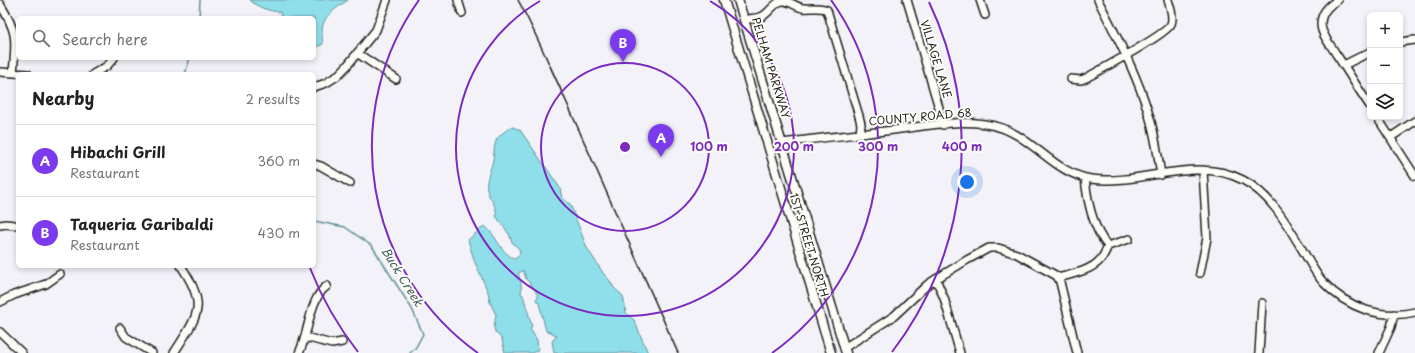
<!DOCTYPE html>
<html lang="en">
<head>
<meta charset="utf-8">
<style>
  body { margin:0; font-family:"Playpen Sans",sans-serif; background:#f2f2f2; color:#222 }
  .controls { position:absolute; right:12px; top:12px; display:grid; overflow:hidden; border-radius:6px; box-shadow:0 2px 6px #0003 }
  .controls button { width:36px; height:36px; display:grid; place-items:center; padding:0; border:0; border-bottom:1px solid #e0e0e0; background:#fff; color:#222; font:20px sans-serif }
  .you { position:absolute; left:967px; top:182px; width:14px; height:14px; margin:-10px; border:3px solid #fff; border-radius:50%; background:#1a73e8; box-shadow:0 0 0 6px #1a73e833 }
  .badge { display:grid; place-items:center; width:26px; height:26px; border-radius:50%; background:#7c3aed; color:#fff; font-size:13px; font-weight:700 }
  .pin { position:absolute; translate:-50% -33px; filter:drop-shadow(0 1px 2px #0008) }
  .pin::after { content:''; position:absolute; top:21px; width:14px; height:12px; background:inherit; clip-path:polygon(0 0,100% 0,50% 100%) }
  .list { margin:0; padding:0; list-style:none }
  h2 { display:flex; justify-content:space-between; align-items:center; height:52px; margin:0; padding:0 16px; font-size:17px }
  h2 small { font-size:13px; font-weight:400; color:#767676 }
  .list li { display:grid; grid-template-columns:26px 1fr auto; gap:12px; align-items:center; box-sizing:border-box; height:72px; padding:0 16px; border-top:1px solid #e0e0e0 }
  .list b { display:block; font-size:15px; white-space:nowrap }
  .list p { margin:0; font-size:13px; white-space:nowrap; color:#767676 }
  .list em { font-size:13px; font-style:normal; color:#767676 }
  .icon { flex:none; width:22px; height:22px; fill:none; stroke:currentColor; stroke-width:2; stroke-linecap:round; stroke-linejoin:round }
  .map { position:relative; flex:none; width:1415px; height:353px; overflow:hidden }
  .search { position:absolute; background:#fff; box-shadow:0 2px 6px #0003; left:16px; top:16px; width:300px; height:44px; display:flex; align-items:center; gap:10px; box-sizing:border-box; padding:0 14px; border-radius:6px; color:#767676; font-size:15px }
  .panel { position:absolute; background:#fff; box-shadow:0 2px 6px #0003; left:16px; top:72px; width:300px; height:196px; border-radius:6px }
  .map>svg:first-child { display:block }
</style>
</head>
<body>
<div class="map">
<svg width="1415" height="353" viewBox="0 0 1415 353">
  <rect width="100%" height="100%" fill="#f3f2f8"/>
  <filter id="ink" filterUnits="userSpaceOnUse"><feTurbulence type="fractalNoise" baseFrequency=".025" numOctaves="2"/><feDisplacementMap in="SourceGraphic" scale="8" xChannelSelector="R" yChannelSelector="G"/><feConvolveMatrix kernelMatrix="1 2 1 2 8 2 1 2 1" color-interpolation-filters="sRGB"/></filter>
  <g filter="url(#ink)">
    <path fill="#8fdfeb" stroke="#619198" d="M250,0H348C328,14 319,18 323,44L314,48V18H282L280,12C269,11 258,8 250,0Z
      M513,127L520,130L560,188L562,198L570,204L587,248L603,273L610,281L614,288L623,296L626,313L634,320L648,353H554L552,341L557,336L551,332L546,331L539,303L536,300L538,296L534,288L526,279L523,270L518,274C521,279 522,288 521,294L523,295L532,326L530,329L537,340L538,350L532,353H505L502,339L495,332L494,327L496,315L490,302L488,292L474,260L468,240L484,226C496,232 500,255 516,259L520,253L519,249L512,242L509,234L496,216C498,206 489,199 487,190C485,180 491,170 493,160C494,154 494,146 496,141C499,135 506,130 513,127Z"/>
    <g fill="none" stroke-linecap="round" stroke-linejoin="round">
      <path stroke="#619198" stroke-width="1.5" d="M199,18L200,0
        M185,74L190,58
        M314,221L345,227L372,246L412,309L423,334L416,347L410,353"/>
      <defs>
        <path id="minor" d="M458,0L462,13
          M907,0L939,108L943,125
          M980,0L985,15
          M1098,0C1117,37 1137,74 1149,115C1155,134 1158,155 1161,175
          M1338,0C1329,5 1321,13 1321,24C1321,35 1331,45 1336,54C1348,71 1358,89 1370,106
          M0,4C18,33 16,39 13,73
          M744,20C750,18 757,19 763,16C770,12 774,3 782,1C789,0 796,7 803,8C810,9 821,6 827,10L859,116L861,124L860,134
          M1400,42L1415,40
          M357,53L396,79
          M1344,65L1370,52
          M0,72L28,74
          M93,74L107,66L114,58
          M1071,79L1081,80L1086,78C1100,70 1167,34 1171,24C1174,17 1170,7 1168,0
          M314,87L326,83L337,76L346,67L376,30L387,0
          M1377,117L1415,176
          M1391,137L1415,121
          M782,143C816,138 851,135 885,131C922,127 966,116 1002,128C1035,140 1056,174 1091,179C1142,186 1194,155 1243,180C1273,196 1289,228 1306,256C1311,265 1317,276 1324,283C1336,296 1349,304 1366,310C1382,315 1398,316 1415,312
          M314,164L321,166L350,183
          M1085,178C1087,199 1093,230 1108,246
          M0,225L6,224L14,225
          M1108,246L1129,239
          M1200,273L1207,238L1203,170
          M1058,278C1071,274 1091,271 1100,260C1104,256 1106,250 1108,246
          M936,279L944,298L960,353
          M0,302L14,295L46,284L60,274
          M120,328L126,337L152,353
          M0,332L22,353
          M305,337L332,344L342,342
          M844,348L894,316L927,285L936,279L967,260L989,248H998L1017,254L1057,276L1060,282L1077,353
          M174,353C197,316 209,307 181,266
          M299,353C309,334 309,298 327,286
          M1259,353L1262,303
          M1379,353L1391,327L1394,314"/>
        <path id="major" d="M724,0L831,353
          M738,0L846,353"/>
      </defs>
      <use href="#minor" stroke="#1c1c1c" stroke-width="10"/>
      <use href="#major" stroke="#1c1c1c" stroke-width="11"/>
      <use href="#minor" stroke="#fdfcf7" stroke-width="7"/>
      <use href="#major" stroke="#fdfcf7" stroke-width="8"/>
      <path stroke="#1c1c1c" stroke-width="1.5" d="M518,0C536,33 550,67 566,101C604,185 640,269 678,353"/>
    </g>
  </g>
  <g fill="none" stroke="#7b2cbf" stroke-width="2">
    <circle cx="625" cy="147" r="84"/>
    <path d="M710 1A169 169 0 1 1 540 1"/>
    <path d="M478 353A253 253 0 0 1 419 0M831 0A253 253 0 0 1 772 353"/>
    <path d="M358 352A337 337 0 0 1 310 268M929 2A337 337 0 0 1 892 352"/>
  </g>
  <g text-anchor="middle" stroke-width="4" stroke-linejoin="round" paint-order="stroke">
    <g font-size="11" fill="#1c1c1c" stroke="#fdfcf7">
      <text transform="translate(936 59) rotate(73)" y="4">VILLAGE LANE</text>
      <text transform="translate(771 68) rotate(73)" y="4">PELHAM PARKWAY</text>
      <text transform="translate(920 117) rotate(-5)" y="4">COUNTY ROAD 68</text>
      <text transform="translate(809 245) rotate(73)" y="4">1ST STREET NORTH</text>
    </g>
    <g font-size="12" font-style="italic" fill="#446064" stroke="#fdfcf7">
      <text transform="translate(402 277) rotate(58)" y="4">Buck Creek</text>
    </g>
  </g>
  <circle cx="625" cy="147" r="6" fill="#7b2cbf" stroke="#fdfcf7" stroke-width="2"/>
  <g font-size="12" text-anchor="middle" font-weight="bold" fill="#7b2cbf" stroke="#fdfcf7" stroke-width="4" stroke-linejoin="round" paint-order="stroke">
    <text x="709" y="151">100 m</text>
    <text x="794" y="151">200 m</text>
    <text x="878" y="151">300 m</text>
    <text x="962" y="151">400 m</text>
  </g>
</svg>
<div class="controls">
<button>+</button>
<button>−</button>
<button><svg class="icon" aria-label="layers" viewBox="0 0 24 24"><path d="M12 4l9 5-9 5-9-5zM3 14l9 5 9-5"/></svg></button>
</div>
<div class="you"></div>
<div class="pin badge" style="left:661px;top:157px">A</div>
<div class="pin badge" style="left:623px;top:62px">B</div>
<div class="search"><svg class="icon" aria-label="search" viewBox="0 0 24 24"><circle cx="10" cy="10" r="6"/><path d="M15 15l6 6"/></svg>Search here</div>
<section class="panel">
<h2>Nearby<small>2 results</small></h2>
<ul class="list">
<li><span class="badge">A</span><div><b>Hibachi Grill</b><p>Restaurant</p></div><em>360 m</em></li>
<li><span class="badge">B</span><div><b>Taqueria Garibaldi</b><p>Restaurant</p></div><em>430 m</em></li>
</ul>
</section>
</div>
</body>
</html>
